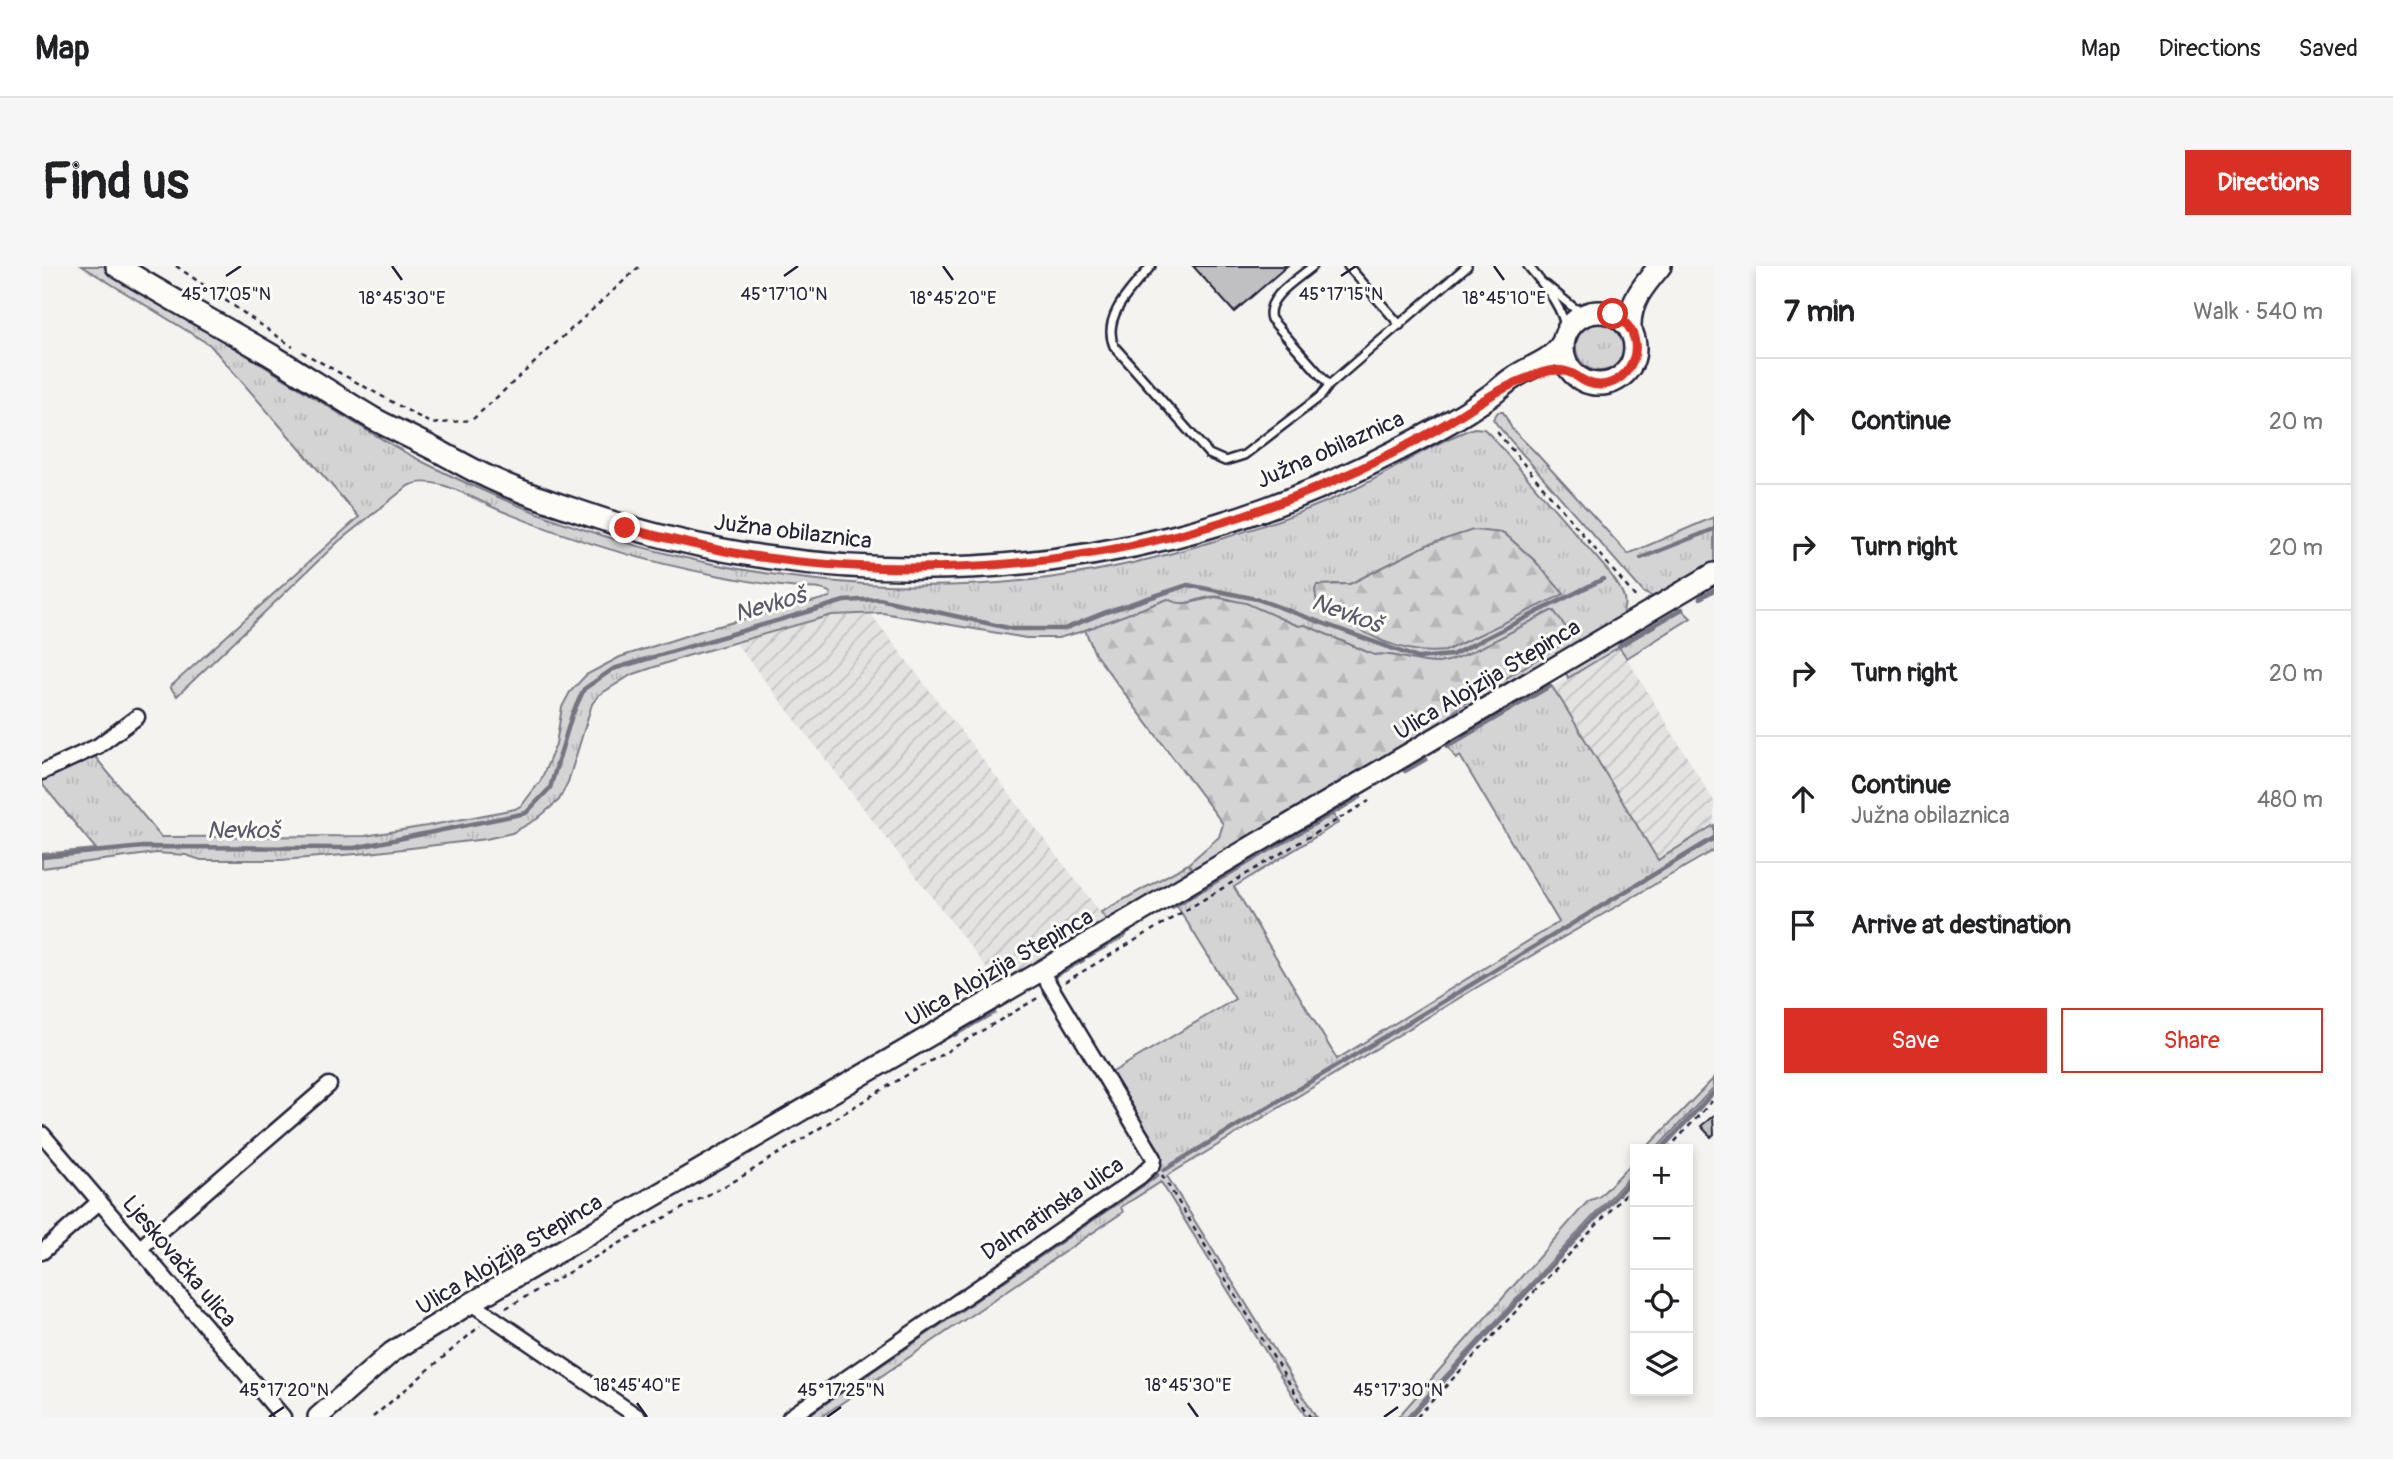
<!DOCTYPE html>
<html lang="en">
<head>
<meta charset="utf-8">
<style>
  body { margin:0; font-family:Pangolin,sans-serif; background:#f6f6f6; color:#202124 }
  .controls { position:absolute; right:21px; bottom:21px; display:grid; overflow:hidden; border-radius:0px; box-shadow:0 4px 10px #0003 }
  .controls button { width:63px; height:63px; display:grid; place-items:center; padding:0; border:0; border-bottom:2px solid #e0e0e0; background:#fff; color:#202124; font:35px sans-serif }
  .stop { position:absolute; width:21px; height:21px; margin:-16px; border:5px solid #d93025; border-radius:50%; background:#fff }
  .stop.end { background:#d93025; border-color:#fff; box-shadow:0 2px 7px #0008 }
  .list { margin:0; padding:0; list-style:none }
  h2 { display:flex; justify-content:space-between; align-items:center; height:91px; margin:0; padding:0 28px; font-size:30px }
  h2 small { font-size:23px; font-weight:400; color:#757577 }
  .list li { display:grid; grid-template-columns:46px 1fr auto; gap:21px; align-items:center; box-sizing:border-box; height:126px; padding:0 28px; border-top:2px solid #e0e0e0 }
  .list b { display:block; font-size:26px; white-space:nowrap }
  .list p { margin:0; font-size:23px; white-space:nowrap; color:#757577 }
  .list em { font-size:23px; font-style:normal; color:#757577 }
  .actions { display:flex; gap:14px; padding:21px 28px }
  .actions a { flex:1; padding:16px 0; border:2px solid #d93025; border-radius:0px; text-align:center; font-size:24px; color:#d93025 }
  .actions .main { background:#d93025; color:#fff }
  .icon { flex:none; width:38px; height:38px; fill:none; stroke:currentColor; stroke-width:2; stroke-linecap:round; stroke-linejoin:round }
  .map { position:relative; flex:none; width:1672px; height:1151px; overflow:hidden; border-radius:0px }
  header { display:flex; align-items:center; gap:42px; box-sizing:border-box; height:98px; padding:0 35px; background:#fff; border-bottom:2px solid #e0e0e0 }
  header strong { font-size:33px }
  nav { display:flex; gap:38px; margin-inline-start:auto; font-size:24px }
  .intro { display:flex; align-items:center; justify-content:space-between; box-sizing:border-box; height:168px; padding:0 42px }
  h1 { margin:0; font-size:49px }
  .button { padding:18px 32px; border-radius:0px; background:#d93025; color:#fff; font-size:24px; font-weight:700 }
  main { display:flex; gap:42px; padding:0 42px }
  aside { flex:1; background:#fff; border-radius:0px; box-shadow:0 4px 10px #0003 }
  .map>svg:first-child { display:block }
</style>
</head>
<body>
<header>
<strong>Map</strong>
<nav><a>Map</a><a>Directions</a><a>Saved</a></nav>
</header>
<div class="intro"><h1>Find us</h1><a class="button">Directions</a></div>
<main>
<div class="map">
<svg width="1672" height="1151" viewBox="0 0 1672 1151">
  <defs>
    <pattern id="industrial-furrows" width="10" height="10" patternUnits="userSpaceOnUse" patternTransform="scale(1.75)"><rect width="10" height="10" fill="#e4e3e2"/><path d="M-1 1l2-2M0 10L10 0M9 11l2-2" fill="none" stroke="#c3c2c3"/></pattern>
    <pattern id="grass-tufts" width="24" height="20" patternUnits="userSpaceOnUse" patternTransform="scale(1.75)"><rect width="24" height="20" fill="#d5d4d5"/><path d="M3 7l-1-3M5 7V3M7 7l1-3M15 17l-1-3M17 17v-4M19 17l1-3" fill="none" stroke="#b7b6b8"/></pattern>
    <pattern id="forest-firs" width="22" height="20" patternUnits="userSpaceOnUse" patternTransform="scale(1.75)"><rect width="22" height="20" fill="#d5d4d5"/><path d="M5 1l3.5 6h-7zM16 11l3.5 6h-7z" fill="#b7b6b8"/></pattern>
  </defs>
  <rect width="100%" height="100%" fill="#f4f3ef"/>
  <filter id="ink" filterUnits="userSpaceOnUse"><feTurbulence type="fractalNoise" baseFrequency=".0143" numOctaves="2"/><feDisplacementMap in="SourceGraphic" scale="14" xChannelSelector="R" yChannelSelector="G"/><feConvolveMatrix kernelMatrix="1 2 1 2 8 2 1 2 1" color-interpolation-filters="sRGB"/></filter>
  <g filter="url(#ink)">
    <path fill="url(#industrial-furrows)" d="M828,347L1066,656L957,718L693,376L790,349Z
      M1578,381L1672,535V559L1617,594L1510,421Z"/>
    <path fill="url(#grass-tufts)" stroke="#7c7b88" stroke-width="2" fill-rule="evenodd" d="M40,0H61C124,39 186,78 249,117C293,145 337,173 383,197C611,313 882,355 1131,287C1193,270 1255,250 1313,223C1352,204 1390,177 1432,162L1442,163L1449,170L1567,306C1578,322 1589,333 1578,353L1406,456L1412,445L1509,345C1485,357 1418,396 1396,397C1375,398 1353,386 1332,389L1263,359L1257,360C1232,351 1205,337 1179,331C1160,327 1144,345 1126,333L1038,366L1016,372H984L841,347L790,349L645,390L589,409L557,429L550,438L526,516L517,534L495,553L470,567L444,573L327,587L239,594H159L144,589L114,587L0,602V588L54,583L0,518V512L50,487L119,571L323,570L385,560L473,543L480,539L499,514L514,478L520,441L528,426L544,409L578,391L665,363L773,335L788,331L789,327C778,320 761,323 748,321C725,319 702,314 679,310C603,296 527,273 455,243C430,232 391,207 366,220L297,275L135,430L128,421L317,251L168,79ZM1462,267L1493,295L1521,328L1403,385L1344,377L1275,339L1290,318H1308L1385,279Z
      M1534 81a24 24 0 1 1 48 0a24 24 0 1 1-48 0Z
      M1456,146H1461L1470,163L1494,187L1586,288L1672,251V298L1619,329L1611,331L1602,327L1456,160L1451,153Z
      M1633,337L1649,352L1585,392L1577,381L1526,412L1523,405Z
      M1497,418L1510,421L1519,434L1616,594L1672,559V584L1432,723L1125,910L1274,1151H1264L1119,916L1079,941L1081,946L779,1151H757L1121,897L1069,807L1193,733L1132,635L1287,541L1296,557L1192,621L1295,793L1517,656L1418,490L1414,493L1404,477Z
      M1146,598L1152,604L1066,656L1059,646Z
      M1672,812V821L1614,883H1603Z
      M1593,894V905L1365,1151H1356L1546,935L1557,931Z"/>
    <path fill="url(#forest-firs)" stroke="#7c7b88" stroke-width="2" d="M1431,264L1462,267L1493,295L1522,328L1403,385C1356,391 1314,362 1275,339L1273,324L1275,319L1308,318L1385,279Z
      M1173,331L1204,337L1249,357L1257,360L1263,359L1332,389C1353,386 1375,398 1396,397C1418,396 1485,357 1509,345H1512L1527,366L1528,371L1523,376L1417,441L1408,450L1406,456L1152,604L1146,598L1177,571L1181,558L1053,388L1043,364L1126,333C1140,342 1157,334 1173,331Z"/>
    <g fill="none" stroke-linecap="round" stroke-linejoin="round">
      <path stroke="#757582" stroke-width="4.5" d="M1599,292L1672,263
        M1658,332L1672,324
        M1577,380L1640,343
        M1406,480L1508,420
        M1363,505L1384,493
        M0,591L101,581L312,582L484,547L508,522L530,449L542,423L571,403L802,335L837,333L971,363H1022L1064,346L1146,319L1215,333L1376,392L1410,389L1561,313
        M1130,641L1318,531
        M1046,690L1083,669
        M1010,711L1041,694
        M912,769L952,746
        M1619,883L1672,826
        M1122,904L1672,572
        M762,1151L1115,909
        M1368,1151L1593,910"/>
    </g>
    <path fill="#c0bfc2" stroke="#22223b" stroke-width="2" d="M1151,0H1245L1192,46Z
      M1671,850L1672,868L1669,871L1659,860Z"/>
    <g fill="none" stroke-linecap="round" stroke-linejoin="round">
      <defs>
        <path id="lane" d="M1109,0C1091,22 1059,50 1072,80L1167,188L1183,195L1202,189L1279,130L1287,119
          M1271,0C1256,13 1222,32 1229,53L1287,119L1425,0
          M1306,0L1358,59
          M1486,0C1502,19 1523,43 1524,68
          M1504,19L1532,42L1547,47"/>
        <path id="street" d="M0,506L56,480L95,451
          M0,868L241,1151
          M97,983L287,819
          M0,986L57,936
          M429,1037L596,1151
          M748,1151L1097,911L1111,898L1112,892L999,705"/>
        <path id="secondary" d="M276,1151L350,1086L429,1037L999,705L1672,307"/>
        <path id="primary" d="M75,0C126,32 180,60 232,91C265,111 298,133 332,153C353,164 375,174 396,185C412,193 428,203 444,210C473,224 503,234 533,244C787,334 1079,320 1322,201C1366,179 1413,156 1452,127C1459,122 1464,116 1471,112C1488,100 1511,95 1521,76
          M1521 82a36 36 0 1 1 72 0a36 36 0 1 1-72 0Z
          M1588,62C1587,36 1602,19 1618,0"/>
      </defs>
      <use href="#lane" stroke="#22223b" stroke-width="12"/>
      <use href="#street" stroke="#22223b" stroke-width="19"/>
      <use href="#secondary" stroke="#22223b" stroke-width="24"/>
      <use href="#primary" stroke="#22223b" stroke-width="26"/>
      <path stroke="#22223b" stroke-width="2.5" stroke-dasharray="5 5" stroke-linecap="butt" d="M134,0L251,81
        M260,86L390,158L430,154L598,0
        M1455,166L1595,333
        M1023,716L1327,535
        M1626,883L1672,833
        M1120,909L1268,1151
        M464,1042L622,952L696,913L831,829L999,730
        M331,1151L438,1060
        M1375,1151L1593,918"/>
      <use href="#lane" stroke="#fdfcf7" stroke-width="7"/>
      <use href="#street" stroke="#fdfcf7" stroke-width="14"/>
      <use href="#secondary" stroke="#fdfcf7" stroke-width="19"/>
      <use href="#primary" stroke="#fdfcf7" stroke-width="21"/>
    </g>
  </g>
  <g fill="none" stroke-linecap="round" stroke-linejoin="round" filter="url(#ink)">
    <path stroke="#d93025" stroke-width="9" d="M583,262C623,272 663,282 704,289C881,316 1063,301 1231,239C1288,218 1343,193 1395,163C1426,145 1454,123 1488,111C1505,104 1521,100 1536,111C1577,142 1621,74 1571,48"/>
  </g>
  <path fill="none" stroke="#22223b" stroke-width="2.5" d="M350,0L360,14M901,0L911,14M1452,0L1462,14M184,10L199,0M742,10L756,0M1299,10L1314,0M595,1137L605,1151M1146,1137L1156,1151M227,1151L242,1141M785,1151L799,1141M1342,1151L1356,1141"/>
  <g text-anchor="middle" stroke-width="6" stroke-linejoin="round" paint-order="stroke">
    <g font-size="23" fill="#22223b" stroke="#fdfcf7">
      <text transform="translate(1288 183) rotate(-24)" y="8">Južna obilaznica</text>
      <text transform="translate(751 265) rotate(7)" y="8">Južna obilaznica</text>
      <text transform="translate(1445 413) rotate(-31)" y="8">Ulica Alojzija Stepinca</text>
      <text transform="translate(957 701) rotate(-30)" y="8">Ulica Alojzija Stepinca</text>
      <text transform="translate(1010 942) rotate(-34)" y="8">Dalmatinska ulica</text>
      <text transform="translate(467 988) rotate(-31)" y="8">Ulica Alojzija Stepinca</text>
      <text transform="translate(138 995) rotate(50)" y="8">Ljeskovačka ulica</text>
    </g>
    <g font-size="24" font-style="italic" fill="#59596b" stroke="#fdfcf7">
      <text transform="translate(728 338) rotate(-16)" y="8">Nevkoš</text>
      <text transform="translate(1305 347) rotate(20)" y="8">Nevkoš</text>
      <text x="201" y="572">Nevkoš</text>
    </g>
  </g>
  <g font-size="18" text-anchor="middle" fill="#22223b" stroke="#fdfcf7" stroke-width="6" stroke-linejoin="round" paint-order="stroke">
    <text x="184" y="34">45°17'05"N</text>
    <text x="742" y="34">45°17'10"N</text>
    <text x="1299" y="34">45°17'15"N</text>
    <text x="360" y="38">18°45'30"E</text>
    <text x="911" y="38">18°45'20"E</text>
    <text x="1462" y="38">18°45'10"E</text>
    <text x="595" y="1125">18°45'40"E</text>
    <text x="1146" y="1125">18°45'30"E</text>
    <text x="242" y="1130">45°17'20"N</text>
    <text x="799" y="1130">45°17'25"N</text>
    <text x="1356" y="1130">45°17'30"N</text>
  </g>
</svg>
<div class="controls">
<button>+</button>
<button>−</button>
<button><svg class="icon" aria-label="locate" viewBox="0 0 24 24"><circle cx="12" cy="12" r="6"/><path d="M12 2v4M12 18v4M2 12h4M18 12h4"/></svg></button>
<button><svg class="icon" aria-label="layers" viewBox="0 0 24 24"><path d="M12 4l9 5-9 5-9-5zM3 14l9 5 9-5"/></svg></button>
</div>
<div class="stop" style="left:1571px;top:48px"></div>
<div class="stop end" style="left:583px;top:262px"></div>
</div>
<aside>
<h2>7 min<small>Walk · 540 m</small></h2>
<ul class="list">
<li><svg class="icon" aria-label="ahead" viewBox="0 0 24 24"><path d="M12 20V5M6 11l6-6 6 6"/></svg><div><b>Continue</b></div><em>20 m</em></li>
<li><svg class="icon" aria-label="right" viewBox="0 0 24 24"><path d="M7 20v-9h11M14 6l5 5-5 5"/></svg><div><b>Turn right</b></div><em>20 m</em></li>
<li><svg class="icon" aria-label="right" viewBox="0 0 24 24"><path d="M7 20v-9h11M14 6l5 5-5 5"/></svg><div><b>Turn right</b></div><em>20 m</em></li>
<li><svg class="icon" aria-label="ahead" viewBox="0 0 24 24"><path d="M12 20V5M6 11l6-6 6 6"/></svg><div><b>Continue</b><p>Južna obilaznica</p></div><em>480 m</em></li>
<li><svg class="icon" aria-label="arrive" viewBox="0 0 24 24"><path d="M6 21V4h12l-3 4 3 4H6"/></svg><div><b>Arrive at destination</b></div></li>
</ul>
<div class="actions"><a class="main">Save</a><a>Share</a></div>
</aside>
</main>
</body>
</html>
